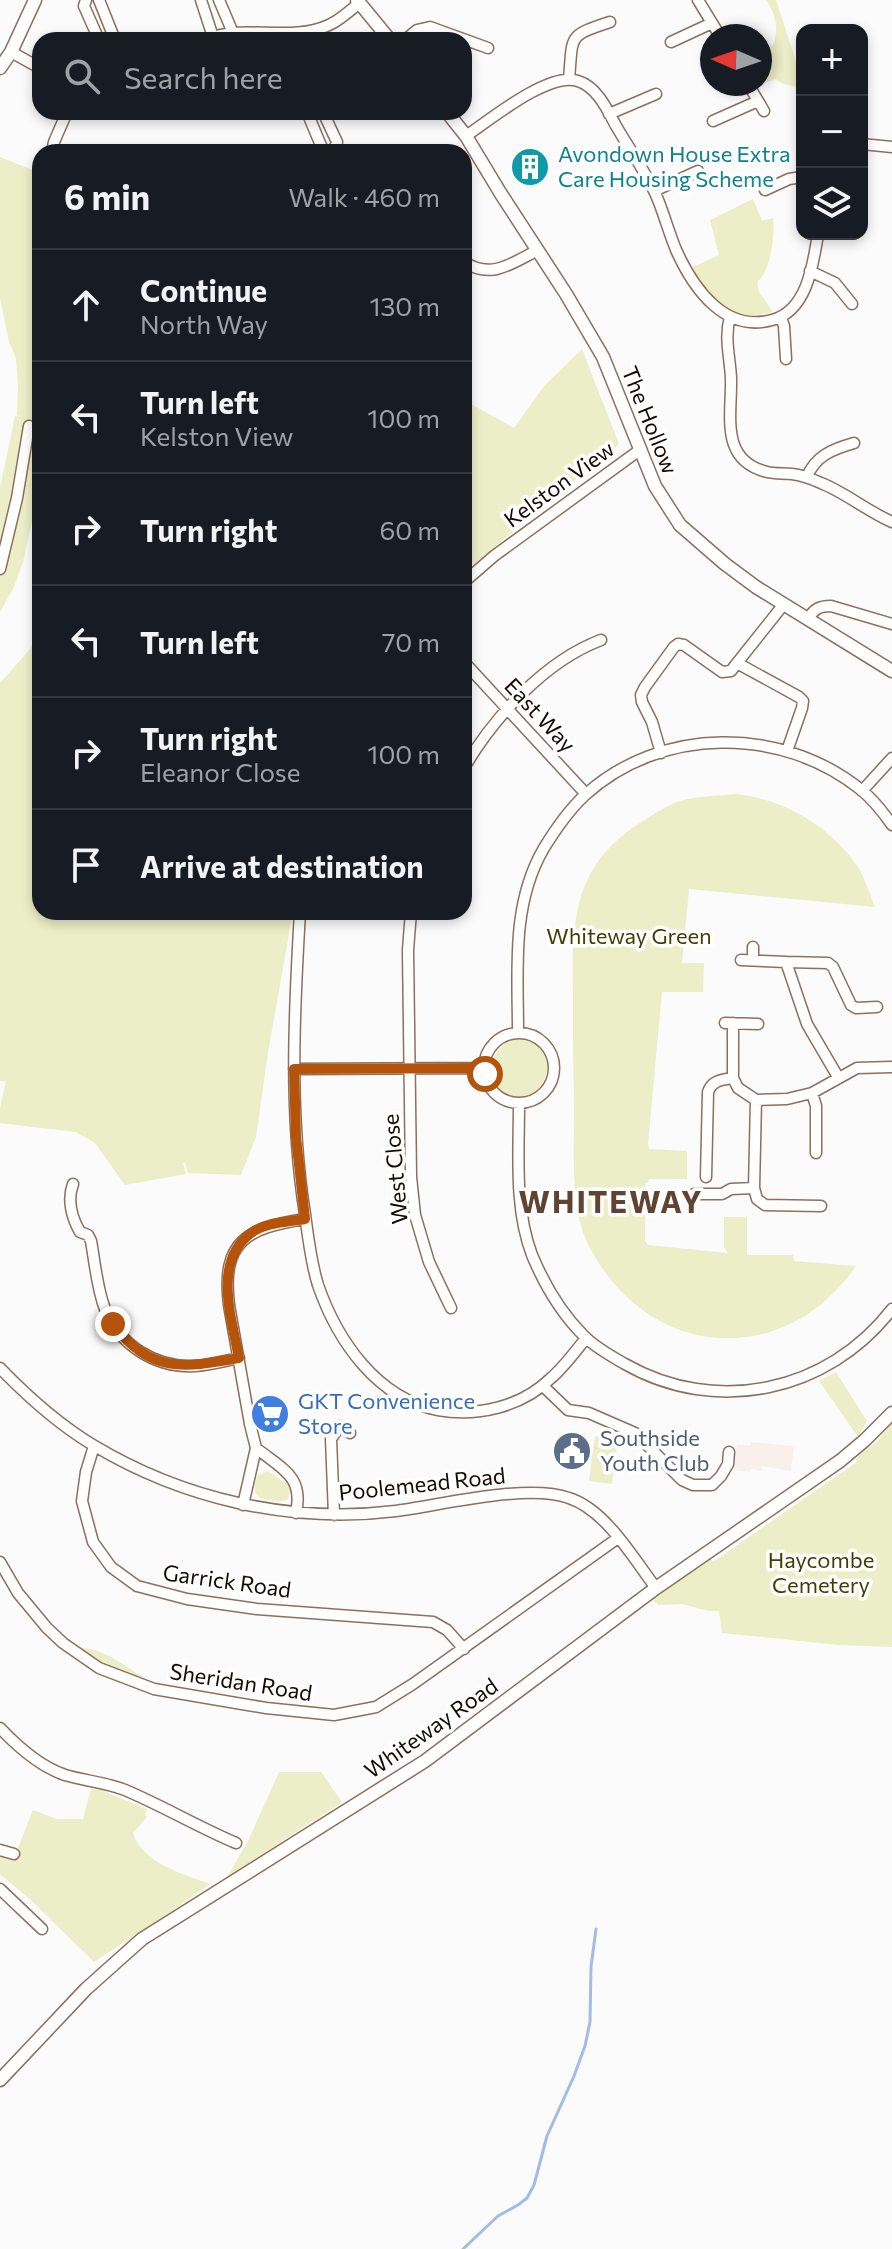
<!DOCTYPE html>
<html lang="en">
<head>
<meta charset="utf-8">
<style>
  body { margin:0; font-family:Commissioner,sans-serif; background:#20242c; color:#f1f3f6 }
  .controls { position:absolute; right:24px; top:24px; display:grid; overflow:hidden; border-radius:16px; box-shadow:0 4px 12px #0003 }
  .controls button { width:72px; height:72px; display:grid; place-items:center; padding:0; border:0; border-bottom:2px solid #363941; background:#171b24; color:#f1f3f6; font:40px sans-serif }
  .compass { position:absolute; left:700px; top:24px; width:72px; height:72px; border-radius:50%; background:#171b24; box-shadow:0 4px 12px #0003; rotate:272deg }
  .stop { position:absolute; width:24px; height:24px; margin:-18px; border:6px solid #b45309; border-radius:50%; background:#fff }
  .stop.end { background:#b45309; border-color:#fff; box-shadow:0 2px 8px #0008 }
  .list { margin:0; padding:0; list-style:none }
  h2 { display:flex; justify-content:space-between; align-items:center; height:104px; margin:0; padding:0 32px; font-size:34px }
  h2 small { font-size:26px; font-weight:400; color:#9ea1a6 }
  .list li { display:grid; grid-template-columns:52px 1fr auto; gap:24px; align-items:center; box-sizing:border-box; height:112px; padding:0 32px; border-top:2px solid #363941 }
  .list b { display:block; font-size:30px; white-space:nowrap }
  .list p { margin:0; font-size:26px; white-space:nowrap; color:#9ea1a6 }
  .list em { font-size:26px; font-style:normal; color:#9ea1a6 }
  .icon { flex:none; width:44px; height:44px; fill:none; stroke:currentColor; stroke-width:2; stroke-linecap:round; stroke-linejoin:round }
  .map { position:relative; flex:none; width:892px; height:2249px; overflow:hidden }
  .search { position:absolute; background:#171b24; box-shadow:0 4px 12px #0003; left:32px; top:32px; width:440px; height:88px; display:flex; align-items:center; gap:20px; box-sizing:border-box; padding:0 28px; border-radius:24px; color:#9ea1a6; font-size:30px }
  .panel { position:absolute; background:#171b24; box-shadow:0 4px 12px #0003; left:32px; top:144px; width:440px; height:776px; border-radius:24px }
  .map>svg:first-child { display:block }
</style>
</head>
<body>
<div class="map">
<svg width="892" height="2249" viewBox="0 0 892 2249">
  <rect width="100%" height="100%" fill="#fbfbfb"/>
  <path fill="#f9f0eb" d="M751,1442L794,1446L791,1471L762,1466L761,1471L751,1469L750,1472L733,1470L737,1444L750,1446Z"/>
  <path fill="#ebeec6" d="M766,0H776L802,80V88L783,84L776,79L758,85L757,84H760V53L773,45C779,29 776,14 766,0Z
    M0,157L40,173V485L23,562L14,587L0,612V488L15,416L22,417L17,415L18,387L16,358L9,342L0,298Z
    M753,199L762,221L773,218C775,235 771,271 757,282L759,292L773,312C732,324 710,302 691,268L719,255L710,220Z
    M582,349L619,444L464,572V400L514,428L544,386Z
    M40,629V912H293L268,1052L256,1137L241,1175L188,1173L185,1163H183L186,1174L125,1185L95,1143L76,1132L0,1123V1108L6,1081H0V683L31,648Z
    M734,794C783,798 830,826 858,867C865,879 870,894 875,907L689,889L682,963H704L703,992H662L648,1144L649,1149L687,1151V1179H649L648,1182L645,1183V1241L648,1245L728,1253L724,1247V1217H747V1255H793L794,1261L856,1266C784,1370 649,1360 590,1248C568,1207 575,1145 574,1099C573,1064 573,1030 573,996C572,921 572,865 643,821C654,814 667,805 680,801C697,796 716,796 734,794Z
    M508,1039C580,1036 538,1125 500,1090C492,1082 489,1072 490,1061Z
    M836,1372L867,1421L858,1437L819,1381Z
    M892,1422V1647L839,1645L722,1633L719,1611H708L682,1604L658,1605L652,1599L711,1559L713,1562L857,1462L856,1459L861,1452L876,1443Z
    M595,1436L618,1439L612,1484L589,1481Z
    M268,1471L286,1483L290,1489L288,1499C281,1503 276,1501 268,1500C252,1498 252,1487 258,1475Z
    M76,1647C105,1648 129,1668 152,1684C124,1676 100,1663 76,1647Z
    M279,1772H321L342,1802L227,1877L248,1841Z
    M91,1789L101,1790L147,1809L145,1815L147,1817L133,1833C142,1863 183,1874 210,1884L172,1911L94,1962L33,1902L0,1874V1855L13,1861L33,1810L57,1819H83Z"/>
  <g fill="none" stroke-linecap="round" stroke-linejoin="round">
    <path stroke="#a1bce5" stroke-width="3" d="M463,2249L498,2216L518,2205L527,2198L534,2185L547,2136L574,2076L585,2046L590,2022L591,1967L596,1929"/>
    <defs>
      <path id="minor" d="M86,0L84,6L99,40
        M99,0L115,40
        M201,0L213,37
        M219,0L233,33
        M698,0L720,36
        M205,40C244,23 290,43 329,25C340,20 350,11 359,3
        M405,40L417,30L430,27L488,48
        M671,42L712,23
        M11,52L40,68
        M569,79C573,35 567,36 610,22
        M748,84L764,111
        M307,112L322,148L329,152L334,149L337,142L323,112
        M609,114L656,94
        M713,121L758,101
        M466,136C490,120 549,71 578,81C597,87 607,109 616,126C629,148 645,171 656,195C664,213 669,234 677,252C694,289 725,333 772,320C807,311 813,265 818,234
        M862,144L892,147
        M52,152L54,142L67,112
        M765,190L789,179L802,177
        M654,191L698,171
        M464,262C492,280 512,263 538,250
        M810,271L835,283L852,304
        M730,317C724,338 730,357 731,378C732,415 719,460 767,472C775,474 783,473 792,474C801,475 812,479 821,483C846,493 867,511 892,522
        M781,318L784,326L786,359
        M807,477C815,456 833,449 854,443
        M0,569L17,498L29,426
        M464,582L494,556L641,449
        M808,619C814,609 819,606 831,606L892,624
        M464,662L586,794
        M737,663L784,604
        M661,753L652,722L642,702L641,695L645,687L674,647L678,644L684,645L722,672L731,671L737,663L799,697L803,701L802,708L787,751
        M464,768C494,717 545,661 601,640
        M862,791L892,758
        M300,912C294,1013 289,1114 305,1214C308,1237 311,1263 318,1285C337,1340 377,1399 438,1410C477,1417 521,1407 550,1379C564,1367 575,1352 586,1338
        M411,912L408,950L411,1177L415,1215L429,1262L451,1308
        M753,947V960
        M741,960L786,962L807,1024L838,1077
        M786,962L828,963L833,967L851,1005L856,1008L877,1007
        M725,1023L758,1024
        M733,1023V1078L738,1088L756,1100L787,1099L812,1093L857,1068L892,1067
        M518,1032C518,970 511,904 544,848C555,830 570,809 585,795C661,726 781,726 860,789C873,799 883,812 892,825
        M484 1068a35 35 0 1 1 70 0a35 35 0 1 1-70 0Z
        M294,1069L483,1068
        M812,1093L816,1106V1153
        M756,1100L754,1188L757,1199L765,1205L821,1206
        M519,1104C519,1153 514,1208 532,1255C544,1284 562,1314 584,1336C596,1348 611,1356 625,1364C716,1416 828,1392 892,1309
        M706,1177L708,1092C712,1080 722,1080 733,1078
        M73,1184C67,1200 72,1218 80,1232L88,1235L91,1241C95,1263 97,1289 105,1309C120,1346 156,1368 195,1366C210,1365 224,1361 239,1358
        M694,1194H722L731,1189L754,1188
        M0,1368C28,1397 58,1424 93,1445C183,1499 291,1524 396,1511C442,1505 527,1483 569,1498C606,1510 633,1558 656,1588
        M543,1386L568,1410L589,1413L635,1433L682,1480L693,1485H712L721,1476L728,1464L729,1452
        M94,1446L86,1472L82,1501L93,1542L111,1567L137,1586L187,1599L257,1609L433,1622L447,1630L464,1649
        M256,1448C282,1469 304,1476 296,1513
        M243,1505L256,1448L250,1424L229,1305C221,1240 248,1228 305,1219
        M334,1515L331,1439L340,1426L350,1433
        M0,1562L18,1593L47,1628L63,1643L99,1668L154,1689L266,1708L334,1715L376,1707L413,1684L618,1538
        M0,1728C17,1746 41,1767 65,1775C85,1781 105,1782 125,1790C163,1806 198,1827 236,1843
        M0,1850L14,1854
        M0,1889L42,1929"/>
      <path id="tertiary" d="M357,0L390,40
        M0,68L11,52L35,0
        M447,112L466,136L501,194L566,294L603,357L655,486L680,525L725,564L756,587L892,671
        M0,2080L86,1989L142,1939L425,1761L656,1588L840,1461L865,1440L892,1413"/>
    </defs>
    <use href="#minor" stroke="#8e6f5b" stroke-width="13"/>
    <use href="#tertiary" stroke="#8e6f5b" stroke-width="15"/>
    <use href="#minor" stroke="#fff" stroke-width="10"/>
    <use href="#tertiary" stroke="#fff" stroke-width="12"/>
  </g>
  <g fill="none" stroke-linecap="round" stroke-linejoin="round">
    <path stroke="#b45309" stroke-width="10" d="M113,1324C151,1374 183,1368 239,1358C232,1319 212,1262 251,1233C266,1222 288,1222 305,1219L296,1137L294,1069L483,1068L485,1074"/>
  </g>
  <defs>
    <symbol id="building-disc" viewBox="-11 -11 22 22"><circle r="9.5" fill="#0f9aa8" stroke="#fff"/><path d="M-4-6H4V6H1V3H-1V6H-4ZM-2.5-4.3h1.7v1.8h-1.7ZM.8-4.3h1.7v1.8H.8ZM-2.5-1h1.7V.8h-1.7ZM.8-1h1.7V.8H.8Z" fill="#fff"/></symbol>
    <symbol id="supermarket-disc" viewBox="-11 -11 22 22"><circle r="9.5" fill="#3f7fe0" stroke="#fff"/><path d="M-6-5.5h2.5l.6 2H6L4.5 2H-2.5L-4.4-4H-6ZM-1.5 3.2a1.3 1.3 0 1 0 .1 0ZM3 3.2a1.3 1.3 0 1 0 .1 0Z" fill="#fff"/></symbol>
    <symbol id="civic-disc" viewBox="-11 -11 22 22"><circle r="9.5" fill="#5c6f8a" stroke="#fff"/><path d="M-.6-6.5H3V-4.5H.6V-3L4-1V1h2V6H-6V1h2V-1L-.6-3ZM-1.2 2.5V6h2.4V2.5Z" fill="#fff"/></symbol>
  </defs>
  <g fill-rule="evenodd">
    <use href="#building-disc" x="508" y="145" width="44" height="44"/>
    <use href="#supermarket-disc" x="248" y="1392" width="44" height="44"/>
    <use href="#civic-disc" x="550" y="1429" width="44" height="44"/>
  </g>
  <g text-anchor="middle" stroke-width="7" stroke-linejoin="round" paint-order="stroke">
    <g font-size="22" fill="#0d838f" stroke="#fff" text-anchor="start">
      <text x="558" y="162">Avondown House Extra<tspan x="558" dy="25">Care Housing Scheme</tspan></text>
    </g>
    <g font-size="22" fill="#150904" stroke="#fff">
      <text transform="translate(650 420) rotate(68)" y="8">The Hollow</text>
      <text transform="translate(559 484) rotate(-36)" y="8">Kelston View</text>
      <text transform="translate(540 715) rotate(47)" y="8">East Way</text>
      <text transform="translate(395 1169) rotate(-95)" y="8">West Close</text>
      <text transform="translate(422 1484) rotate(-6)" y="8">Poolemead Road</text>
      <text transform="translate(227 1581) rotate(8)" y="8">Garrick Road</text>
      <text transform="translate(241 1682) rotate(9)" y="8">Sheridan Road</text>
      <text transform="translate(431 1728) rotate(-35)" y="8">Whiteway Road</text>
    </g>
    <g font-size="22" fill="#3f4003" stroke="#fff">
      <text x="629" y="944">Whiteway Green</text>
      <text x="821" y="1568">Haycombe<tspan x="821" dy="25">Cemetery</tspan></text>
    </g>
    <g font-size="22" fill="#366cbe" stroke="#fff" text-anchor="start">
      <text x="298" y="1409">GKT Convenience<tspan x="298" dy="25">Store</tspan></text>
    </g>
    <g font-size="22" fill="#4e5e75" stroke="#fff" text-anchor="start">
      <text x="600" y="1446">Southside<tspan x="600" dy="25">Youth Club</tspan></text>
    </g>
    <g font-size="30" font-weight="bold" letter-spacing="2" fill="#604331" stroke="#fff">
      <text x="611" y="1213">WHITEWAY</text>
    </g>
  </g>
</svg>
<div class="controls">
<button>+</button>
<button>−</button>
<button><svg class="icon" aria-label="layers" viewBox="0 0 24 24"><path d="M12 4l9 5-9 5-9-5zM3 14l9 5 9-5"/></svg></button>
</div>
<svg class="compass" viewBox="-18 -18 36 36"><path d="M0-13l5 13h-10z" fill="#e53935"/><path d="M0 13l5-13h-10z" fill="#9ea1a6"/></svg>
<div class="stop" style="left:485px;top:1074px"></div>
<div class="stop end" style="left:113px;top:1324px"></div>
<div class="search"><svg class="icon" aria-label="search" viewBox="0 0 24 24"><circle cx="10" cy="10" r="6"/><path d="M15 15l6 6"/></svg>Search here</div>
<section class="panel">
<h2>6 min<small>Walk · 460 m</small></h2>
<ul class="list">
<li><svg class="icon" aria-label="ahead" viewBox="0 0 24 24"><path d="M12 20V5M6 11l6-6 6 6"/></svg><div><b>Continue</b><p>North Way</p></div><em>130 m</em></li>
<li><svg class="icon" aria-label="left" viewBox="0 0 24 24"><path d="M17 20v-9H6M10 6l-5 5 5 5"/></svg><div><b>Turn left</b><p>Kelston View</p></div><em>100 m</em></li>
<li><svg class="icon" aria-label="right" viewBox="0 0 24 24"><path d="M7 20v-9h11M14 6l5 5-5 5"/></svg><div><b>Turn right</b></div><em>60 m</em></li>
<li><svg class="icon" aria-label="left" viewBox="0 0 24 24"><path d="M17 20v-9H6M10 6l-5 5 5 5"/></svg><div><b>Turn left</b></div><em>70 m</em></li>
<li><svg class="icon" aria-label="right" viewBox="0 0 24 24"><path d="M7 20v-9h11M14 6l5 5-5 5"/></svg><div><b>Turn right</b><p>Eleanor Close</p></div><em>100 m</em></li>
<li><svg class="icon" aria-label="arrive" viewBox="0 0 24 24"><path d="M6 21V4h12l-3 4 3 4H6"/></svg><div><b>Arrive at destination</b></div></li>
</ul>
</section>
</div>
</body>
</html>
